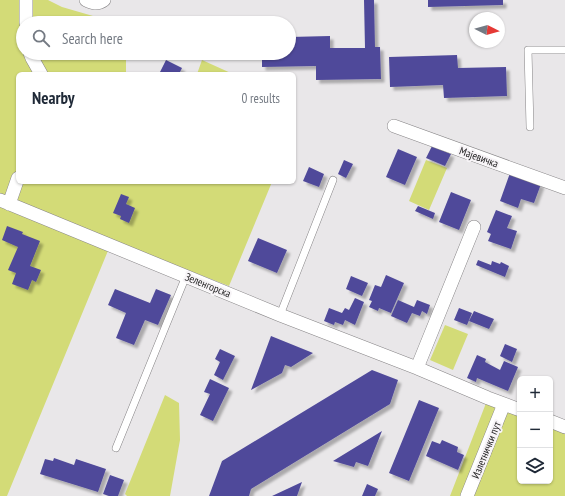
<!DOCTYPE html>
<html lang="en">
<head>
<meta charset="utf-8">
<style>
  body { margin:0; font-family:"PT Sans Narrow",sans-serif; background:#f2f2f3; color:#1f2937 }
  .controls { position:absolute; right:12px; bottom:12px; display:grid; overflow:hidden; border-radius:6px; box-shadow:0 1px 3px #0004 }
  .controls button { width:36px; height:36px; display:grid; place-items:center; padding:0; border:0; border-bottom:1px solid #e0e1e3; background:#fff; color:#1f2937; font:20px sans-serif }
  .compass { position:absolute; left:469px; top:12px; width:36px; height:36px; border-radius:50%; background:#fff; box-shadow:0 1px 3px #0004; rotate:96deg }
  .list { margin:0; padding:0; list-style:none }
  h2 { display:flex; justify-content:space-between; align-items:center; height:52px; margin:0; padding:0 16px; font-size:17px }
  h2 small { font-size:13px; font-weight:400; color:#747a83 }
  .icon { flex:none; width:22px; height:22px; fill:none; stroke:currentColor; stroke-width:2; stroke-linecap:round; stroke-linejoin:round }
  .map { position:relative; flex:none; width:565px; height:496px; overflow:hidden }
  .search { position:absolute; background:#fff; box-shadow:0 1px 3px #0004; left:16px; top:16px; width:280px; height:44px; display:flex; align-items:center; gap:10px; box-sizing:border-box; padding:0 14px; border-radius:22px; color:#747a83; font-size:15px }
  .panel { position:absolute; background:#fff; box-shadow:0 1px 3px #0004; left:16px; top:72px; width:280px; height:112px; border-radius:6px }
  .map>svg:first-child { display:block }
</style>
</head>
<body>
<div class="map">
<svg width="565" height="496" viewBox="0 0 565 496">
  <defs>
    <filter id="shadow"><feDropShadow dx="3.5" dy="3.5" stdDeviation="1" flood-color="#0004"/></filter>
  </defs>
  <rect width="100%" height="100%" fill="#e9e7e9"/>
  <path fill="#d3db77" d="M0,0H48L62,7L93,16L97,23H23V53H121L126,59V74H18V182H272L229,286L112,241L7,496H0Z
    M202,60L233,74H197Z
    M426,160L447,168L429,210L409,201Z
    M445,325L468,334L453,370L430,360Z
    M165,395L179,403L180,440L170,496H127L125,494Z
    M488,398L520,410V481H550V421L565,427V496H450Z"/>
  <path fill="#504a9a" filter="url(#shadow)" d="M364,0H374L375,47H380L381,79L316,80V66L262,67V53H289V37L330,36V48H365Z
    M428,0H503V5L428,7Z
    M457,55L458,68L506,67L507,96L444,98L443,85L390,87L389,57Z
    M166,60L182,68L179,74H159Z
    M432,146L451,154L445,166L426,158Z
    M398,149L417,157L405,185L386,177Z
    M344,160L353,164L346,178L338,174Z
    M309,167L324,174L319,187L303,181Z
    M510,173L541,184L534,203L521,199L518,208L500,201Z
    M451,192L471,200L459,230L439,222Z
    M121,194L129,197L126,204L135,208L129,223L120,219L121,216L113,213Z
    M418,206L435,213L433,219L415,211Z
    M496,210L512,216L507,228L517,231L511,249L488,241L491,234L487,232Z
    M7,226L23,232L22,234L40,241L30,266L41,270L36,282L32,280L28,290L12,284L16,273L8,270L18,247L2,240Z
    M258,238L287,250L277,273L248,261Z
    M478,260L491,265L492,261L500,264L501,262L509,266L505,277L476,265Z
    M386,275L404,283L391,313L379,308L378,311L369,307L372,301L369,300L375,285L381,287Z
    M351,276L368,283L362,296L346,289Z
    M115,289L150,303L156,289L171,295L158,325L145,320L134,345L116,338L126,313L108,305Z
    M355,298L364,302L355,325L345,320L343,325L335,322L334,325L324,321L329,308L342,313L345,308L349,310Z
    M398,300L414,307L417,300L430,305L427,314L422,311L420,316L412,313L407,323L391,316Z
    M459,308L472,313L467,325L454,320Z
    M474,311L494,319L489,329L469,321Z
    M271,336L313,353L291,367L285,365L282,373L251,390Z
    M505,344L517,349L512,362L500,356Z
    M220,349L235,356L223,380L214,375L220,362L215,359Z
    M477,355L486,359L485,362L500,370L504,361L518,367L508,391L477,378L476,382L467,378Z
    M372,370L398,380L390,404L251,489L249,496H209L222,461Z
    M210,379L229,388L213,421L200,415L210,394L204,392Z
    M419,400L439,408L409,481L389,473Z
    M382,431L368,466L356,462L354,467L333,461Z
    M442,440L458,447L457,452L464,455L458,470L426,456L432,441L440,444Z
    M54,458L74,465L76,459L106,469L98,492L40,474L45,459L53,461Z
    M110,475L124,480L118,496H109L103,494Z
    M302,482L297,496H272Z
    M367,484L378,489L375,496H362Z"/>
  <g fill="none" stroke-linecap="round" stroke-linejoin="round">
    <defs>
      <path id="service" d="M530,127L528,50H565
        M280,315L333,180
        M116,448L186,276"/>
      <path id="minor" d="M26,0V23
        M86,0C92,3 97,5 104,0
        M30,53L32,58L41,74
        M394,126L565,188
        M0,200L280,315L417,368L488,398L520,410
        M9,204L18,178
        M417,368L474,227
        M550,421L565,427
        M467,496L504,404"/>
    </defs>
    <use href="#service" stroke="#878587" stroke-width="8"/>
    <use href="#minor" stroke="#878587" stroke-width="14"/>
    <use href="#service" stroke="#fff" stroke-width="7"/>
    <use href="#minor" stroke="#fff" stroke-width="13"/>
  </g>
  <g text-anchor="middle" stroke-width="4" stroke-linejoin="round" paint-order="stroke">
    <g font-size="11" fill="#1f1e1f" stroke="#f7f4f7">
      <text transform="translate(479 157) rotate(20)" y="4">Мајевичка</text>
      <text transform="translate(208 285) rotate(22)" y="4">Зеленгорска</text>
      <text transform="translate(486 450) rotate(-68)" y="4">Излетнички пут</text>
    </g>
  </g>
</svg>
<div class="controls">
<button>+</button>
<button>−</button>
<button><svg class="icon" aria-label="layers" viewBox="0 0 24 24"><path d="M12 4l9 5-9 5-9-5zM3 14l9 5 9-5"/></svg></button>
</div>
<svg class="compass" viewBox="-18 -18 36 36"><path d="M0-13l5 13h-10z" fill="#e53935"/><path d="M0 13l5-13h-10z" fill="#747a83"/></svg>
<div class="search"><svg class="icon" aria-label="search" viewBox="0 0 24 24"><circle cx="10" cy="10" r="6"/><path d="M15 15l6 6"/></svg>Search here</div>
<section class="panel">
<h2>Nearby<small>0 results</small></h2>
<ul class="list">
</ul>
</section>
</div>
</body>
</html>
